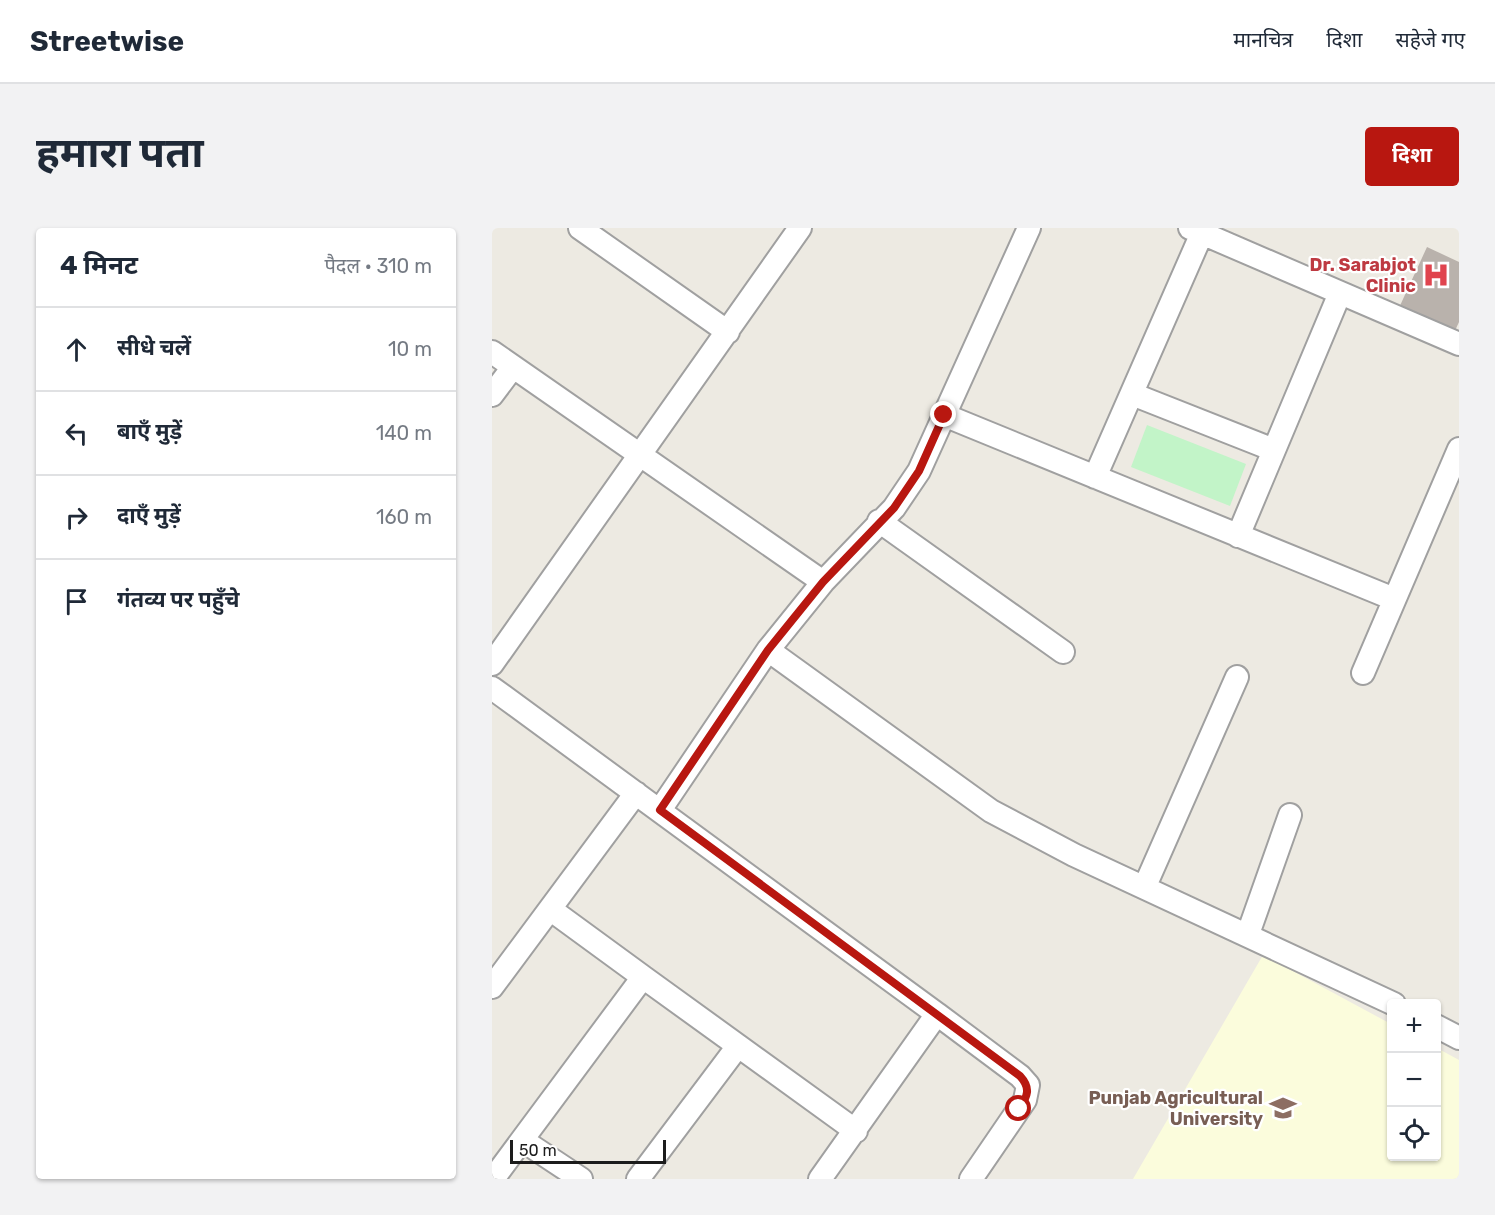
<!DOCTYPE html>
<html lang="hi">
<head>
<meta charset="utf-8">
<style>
  body { margin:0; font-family:Rubik,"Noto Sans Devanagari",sans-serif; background:#f2f2f3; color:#1f2937 }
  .controls { position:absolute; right:18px; bottom:18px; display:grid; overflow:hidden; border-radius:6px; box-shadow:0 2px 4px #0004 }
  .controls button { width:54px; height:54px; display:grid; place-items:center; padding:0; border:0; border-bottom:2px solid #e0e1e3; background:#fff; color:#1f2937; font:30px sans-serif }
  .scale { position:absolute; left:18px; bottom:15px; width:156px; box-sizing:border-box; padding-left:6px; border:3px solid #1c1c1c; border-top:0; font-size:16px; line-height:21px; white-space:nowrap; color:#1c1c1c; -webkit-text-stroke:4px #fff; paint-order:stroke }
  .stop { position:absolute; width:18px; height:18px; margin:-14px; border:4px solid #b81710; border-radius:50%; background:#fff }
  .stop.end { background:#b81710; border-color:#fff; box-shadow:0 2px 6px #0008 }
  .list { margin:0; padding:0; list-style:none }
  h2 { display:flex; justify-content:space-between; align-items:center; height:78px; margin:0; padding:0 24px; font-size:26px }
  h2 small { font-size:20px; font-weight:400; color:#747a83 }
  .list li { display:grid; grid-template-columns:39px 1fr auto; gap:18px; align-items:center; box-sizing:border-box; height:84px; padding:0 24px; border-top:2px solid #e0e1e3 }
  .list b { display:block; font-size:22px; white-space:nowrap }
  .list em { font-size:20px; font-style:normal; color:#747a83 }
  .icon { flex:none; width:33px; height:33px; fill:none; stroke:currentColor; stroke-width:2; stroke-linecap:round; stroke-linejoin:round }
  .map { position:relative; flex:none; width:967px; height:951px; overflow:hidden; border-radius:6px }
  header { display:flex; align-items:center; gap:36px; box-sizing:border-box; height:84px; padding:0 30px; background:#fff; border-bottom:2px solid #e0e1e3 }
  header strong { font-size:28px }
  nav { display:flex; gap:33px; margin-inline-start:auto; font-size:21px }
  .intro { display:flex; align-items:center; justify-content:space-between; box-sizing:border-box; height:144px; padding:0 36px }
  h1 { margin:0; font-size:42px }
  .button { padding:15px 27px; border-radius:6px; background:#b81710; color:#fff; font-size:21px; font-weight:700 }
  main { display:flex; gap:36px; padding:0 36px }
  aside { flex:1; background:#fff; border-radius:6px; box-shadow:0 2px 4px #0004 }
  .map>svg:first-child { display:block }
</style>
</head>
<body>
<header>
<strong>Streetwise</strong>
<nav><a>मानचित्र</a><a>दिशा</a><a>सहेजे गए</a></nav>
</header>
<div class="intro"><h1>हमारा पता</h1><a class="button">दिशा</a></div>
<main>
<aside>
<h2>4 मिनट<small>पैदल · 310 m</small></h2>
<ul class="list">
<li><svg class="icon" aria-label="ahead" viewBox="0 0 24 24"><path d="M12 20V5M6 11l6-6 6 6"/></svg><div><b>सीधे चलें</b></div><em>10 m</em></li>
<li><svg class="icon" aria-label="left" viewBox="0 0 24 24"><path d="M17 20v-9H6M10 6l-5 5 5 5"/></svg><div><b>बाएँ मुड़ें</b></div><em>140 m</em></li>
<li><svg class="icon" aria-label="right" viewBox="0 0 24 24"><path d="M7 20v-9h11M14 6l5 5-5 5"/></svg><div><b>दाएँ मुड़ें</b></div><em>160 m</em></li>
<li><svg class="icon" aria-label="arrive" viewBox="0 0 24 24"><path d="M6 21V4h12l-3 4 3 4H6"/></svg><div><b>गंतव्य पर पहुँचे</b></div></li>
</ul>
</aside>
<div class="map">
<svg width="967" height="951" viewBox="0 0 967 951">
  <rect width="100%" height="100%" fill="#edeae2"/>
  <path fill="#fbfcdc" d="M771,727L899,796L900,928H944L945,820L967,832V951H641Z"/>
  <path fill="#c2f4c8" d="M655,197L754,236L738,278L639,239Z"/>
  <path fill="#b9b2ac" d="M935,19L967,34V94L961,107L906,82Z"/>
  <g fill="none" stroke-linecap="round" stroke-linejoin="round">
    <defs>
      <path id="minor" d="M88,0L236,104
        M698,0L967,116
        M0,124L331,354
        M640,166L782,222
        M0,167L21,139
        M452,187L902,371
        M603,249L710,5
        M387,293L571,424
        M746,308L848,65
        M276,422L499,583L582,627L902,776
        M0,436L308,0
        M871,445L967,221
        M0,460L445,786L328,951
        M168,582L276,422L331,354L402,280L427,243L537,0
        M653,658L745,449
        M58,681L151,749
        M756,706L798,587
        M0,759L144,565
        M445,786L528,848L536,857L533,872L479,951
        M944,798L967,810
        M30,912L89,951
        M1,951L151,749L364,903
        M146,951L246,818"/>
    </defs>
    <use href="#minor" stroke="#a0a0a0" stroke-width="26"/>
    <use href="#minor" stroke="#fff" stroke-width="22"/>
  </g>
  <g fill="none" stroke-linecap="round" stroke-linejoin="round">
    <path stroke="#b81710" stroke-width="8" d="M452,187L427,243L402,280L331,354L276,422L168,582L528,848C539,860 536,868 527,881"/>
  </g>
  <defs>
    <symbol id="hospital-bare" viewBox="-9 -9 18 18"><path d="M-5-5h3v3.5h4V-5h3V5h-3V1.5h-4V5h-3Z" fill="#e0444e" stroke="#fff" stroke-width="2.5" paint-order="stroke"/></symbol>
    <symbol id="university-bare" viewBox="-9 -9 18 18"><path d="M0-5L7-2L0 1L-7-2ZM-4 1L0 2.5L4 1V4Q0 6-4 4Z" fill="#8d6e63" stroke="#fff" stroke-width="2.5" paint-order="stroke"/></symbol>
  </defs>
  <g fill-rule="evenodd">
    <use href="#hospital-bare" x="925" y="28" width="38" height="38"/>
    <use href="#university-bare" x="772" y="861" width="38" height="38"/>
  </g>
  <g text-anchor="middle" stroke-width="4.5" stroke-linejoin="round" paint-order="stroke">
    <g font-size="18" font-weight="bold" fill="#be3a42" stroke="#fff" text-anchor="end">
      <text x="924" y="43">Dr. Sarabjot<tspan x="924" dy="21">Clinic</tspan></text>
    </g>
    <g font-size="18" font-weight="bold" fill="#785e54" stroke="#fff" text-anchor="end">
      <text x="771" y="876">Punjab Agricultural<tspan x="771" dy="21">University</tspan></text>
    </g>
  </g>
</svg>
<div class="controls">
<button>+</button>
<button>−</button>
<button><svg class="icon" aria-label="locate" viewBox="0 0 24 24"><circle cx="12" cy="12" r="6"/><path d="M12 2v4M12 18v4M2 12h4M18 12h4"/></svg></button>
</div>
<div class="scale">50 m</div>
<div class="stop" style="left:527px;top:881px"></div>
<div class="stop end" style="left:452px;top:187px"></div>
</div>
</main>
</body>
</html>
